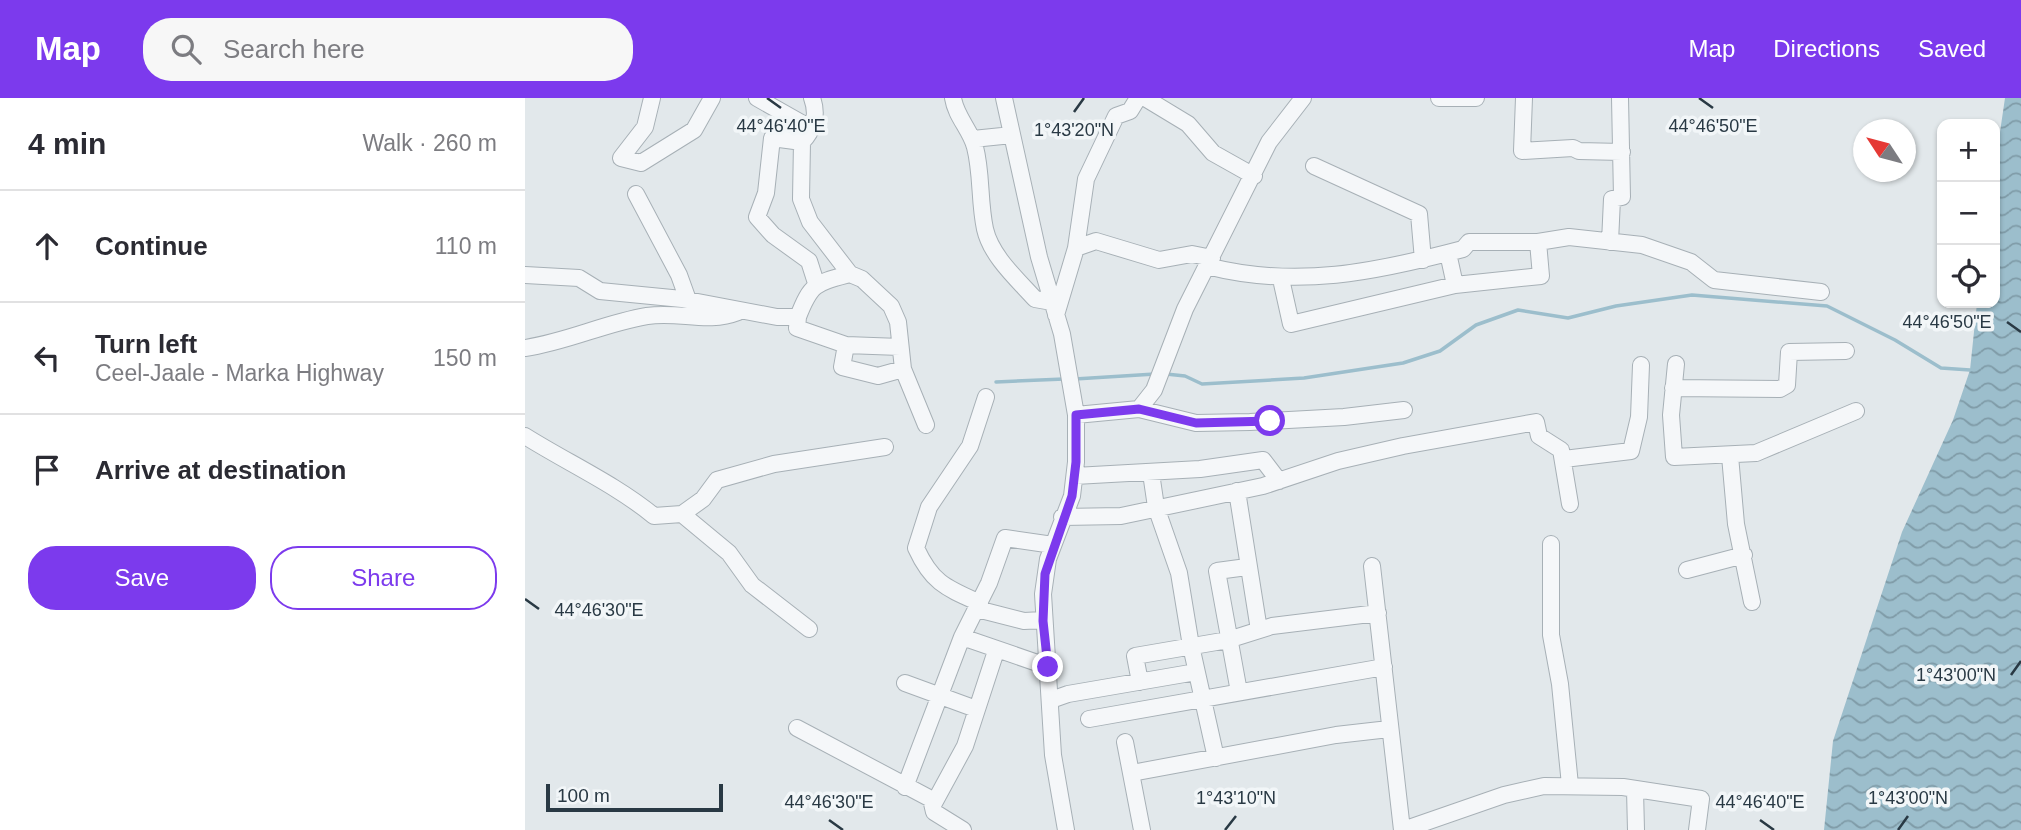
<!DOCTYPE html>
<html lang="en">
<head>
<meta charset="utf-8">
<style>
  body { margin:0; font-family:Helvetica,sans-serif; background:#f7f7f7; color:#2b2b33 }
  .controls { position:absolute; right:21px; top:21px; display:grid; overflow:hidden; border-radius:14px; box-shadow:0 2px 5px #0004 }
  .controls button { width:63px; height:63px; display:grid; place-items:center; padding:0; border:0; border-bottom:2px solid #e1e1e2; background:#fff; color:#2b2b33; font:35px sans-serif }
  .compass { position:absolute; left:1328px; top:21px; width:63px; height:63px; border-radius:50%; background:#fff; box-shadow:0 2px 5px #0004; rotate:306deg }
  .scale { position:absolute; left:21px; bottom:18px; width:177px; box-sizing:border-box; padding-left:7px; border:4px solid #293944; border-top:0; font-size:19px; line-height:24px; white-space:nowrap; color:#293944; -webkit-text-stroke:5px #f2f6f8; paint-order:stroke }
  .stop { position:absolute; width:21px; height:21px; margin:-16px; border:5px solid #7c3aed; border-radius:50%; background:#fff }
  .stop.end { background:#7c3aed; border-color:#fff; box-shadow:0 2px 7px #0008 }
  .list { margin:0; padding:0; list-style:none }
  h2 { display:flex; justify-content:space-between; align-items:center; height:91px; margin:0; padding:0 28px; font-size:30px }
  h2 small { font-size:23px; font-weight:400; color:#7c7c81 }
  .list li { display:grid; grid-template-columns:46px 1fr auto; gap:21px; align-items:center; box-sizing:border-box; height:112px; padding:0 28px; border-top:2px solid #e1e1e2 }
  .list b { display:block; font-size:26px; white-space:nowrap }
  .list p { margin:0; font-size:23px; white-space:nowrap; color:#7c7c81 }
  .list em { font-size:23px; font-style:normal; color:#7c7c81 }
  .actions { display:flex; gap:14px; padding:21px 28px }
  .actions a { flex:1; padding:16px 0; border:2px solid #7c3aed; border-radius:28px; text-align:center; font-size:24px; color:#7c3aed }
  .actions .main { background:#7c3aed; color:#fff }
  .icon { flex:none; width:38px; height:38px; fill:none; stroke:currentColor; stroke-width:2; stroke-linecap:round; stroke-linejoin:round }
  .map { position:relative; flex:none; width:1496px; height:732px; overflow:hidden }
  header { display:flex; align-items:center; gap:42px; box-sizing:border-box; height:98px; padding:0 35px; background:#7c3aed; color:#fff }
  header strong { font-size:33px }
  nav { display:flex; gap:38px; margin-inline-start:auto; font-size:24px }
  .search { width:490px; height:63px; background:#f7f7f7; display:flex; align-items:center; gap:18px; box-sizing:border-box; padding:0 24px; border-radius:28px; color:#7c7c81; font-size:26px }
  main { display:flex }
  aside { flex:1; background:#fff }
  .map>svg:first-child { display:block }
</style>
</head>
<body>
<header>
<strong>Map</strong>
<div class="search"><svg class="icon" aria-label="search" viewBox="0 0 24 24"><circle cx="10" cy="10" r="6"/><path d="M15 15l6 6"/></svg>Search here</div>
<nav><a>Map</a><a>Directions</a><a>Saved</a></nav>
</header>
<main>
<aside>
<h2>4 min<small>Walk · 260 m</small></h2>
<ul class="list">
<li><svg class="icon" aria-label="ahead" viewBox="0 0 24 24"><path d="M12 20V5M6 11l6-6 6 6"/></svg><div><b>Continue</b></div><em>110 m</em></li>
<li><svg class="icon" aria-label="left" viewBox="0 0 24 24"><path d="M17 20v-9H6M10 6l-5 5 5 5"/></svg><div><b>Turn left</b><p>Ceel-Jaale - Marka Highway</p></div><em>150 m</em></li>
<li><svg class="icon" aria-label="arrive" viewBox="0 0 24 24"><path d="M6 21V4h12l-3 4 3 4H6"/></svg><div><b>Arrive at destination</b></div></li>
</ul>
<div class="actions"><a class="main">Save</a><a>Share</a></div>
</aside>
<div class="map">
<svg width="1496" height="732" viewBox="0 0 1496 732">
  <defs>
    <pattern id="water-waves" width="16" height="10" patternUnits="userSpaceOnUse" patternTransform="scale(1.75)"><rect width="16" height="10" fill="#9cbecc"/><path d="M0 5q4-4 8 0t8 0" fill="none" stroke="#7f9ba7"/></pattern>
  </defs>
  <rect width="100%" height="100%" fill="#e2e8eb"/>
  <path fill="url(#water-waves)" d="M1480,0H1496V732H1299L1308,643L1377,434L1428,322L1445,272L1452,205H1470V68Z"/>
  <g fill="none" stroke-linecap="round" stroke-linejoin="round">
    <path stroke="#9cbecc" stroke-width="3.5" d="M641,276L660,278L677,286L779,280L878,265L915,253L951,227L993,212L1043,220L1091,208L1167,197L1302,208L1370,242L1416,270L1445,272
      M550,281L630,276
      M471,284L539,281"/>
    <defs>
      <path id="minor" d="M127,0L120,29L96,60L116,65L169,32L187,0
        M232,0L287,31
        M287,0C293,16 289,32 277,44L276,101L285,124L325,176L337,181L366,208L373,224L378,271L401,327
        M428,0C431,19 445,31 450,49C457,76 454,103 460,131C466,158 492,181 510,201L527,204
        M479,0L514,159L537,236L551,317V364L547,398L523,461L518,496L528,657L541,732
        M620,0L663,26L688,55L729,78
        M914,0H951
        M999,0L997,53L1048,50L1054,53L1097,54
        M448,41L487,37
        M277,44L247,40L241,95L232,119L248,137L284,163L291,185
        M789,68L894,116L898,162
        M111,96L154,177L163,202
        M1085,144L1087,101L1097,99L1095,0
        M551,150L561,81L591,18L605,13L613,0
        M923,155L930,187
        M682,168C771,191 851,174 938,151L944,144H1013L1044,139L1117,147L1166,164L1189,182L1296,194
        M0,177L54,180L75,193L157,201L252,219H273C286,185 291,185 325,176
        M756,181L766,226L930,187L1016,178L1013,144
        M531,217L551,150L571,143L634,162L667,156L687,160
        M273,219L272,230L321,247L317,269L353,278L378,271
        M321,247L375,249
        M0,250C42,244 80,225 122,218C155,213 182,226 213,214
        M1151,266L1146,317L1149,359L1231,355L1331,313
        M1148,290L1255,291L1262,287L1264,254L1321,253
        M614,311L629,292L660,211L744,44L778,0
        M551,317L614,311L671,325L725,324L819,319L879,312
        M0,338C43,365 90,386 129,418L157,416L178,401L192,382L249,366L360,349
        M1205,358L1211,426L1227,504
        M1039,361L1106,353L1114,319L1116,267
        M626,375L631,409L654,475L666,548L691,660
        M550,378L675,371L738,362L754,383
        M712,393L734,532
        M157,416L204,455L227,487L284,531
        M537,419L596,418L738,388L813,363L878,348L1011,324L1014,338L1036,352L1045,406
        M1026,446V537L1035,586L1045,687
        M847,468L877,732
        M1162,472L1219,457
        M455,505C421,490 407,485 391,450L404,409L445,348L461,299
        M452,511L499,523L518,522
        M437,539L524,569
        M615,584L610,558L703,542L747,528L853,515
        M380,585L451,611
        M714,594L692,473L722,469
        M526,602L543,596L671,574
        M564,621L859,569
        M272,630L406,701L409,714L438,732
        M600,644L617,732
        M607,675L811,637L864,631
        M380,689L437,539L464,485L480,440L528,447
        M1110,692L1111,732
        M408,707L440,648L471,553
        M878,732L979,697L1019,688L1098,689L1176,701L1172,732"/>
    </defs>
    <use href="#minor" stroke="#a7b0b6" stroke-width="18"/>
    <use href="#minor" stroke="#f5f7f9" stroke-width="16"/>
  </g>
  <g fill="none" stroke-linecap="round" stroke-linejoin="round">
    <path stroke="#7c3aed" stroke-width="9" d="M523,569L518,523L520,476L547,398L551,364V317L614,311L671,325L745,323"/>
  </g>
  <path fill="none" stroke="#293944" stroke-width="2.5" d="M242,0L256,10M1174,0L1188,10M549,14L559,0M1482,224L1496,234M0,501L14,511M1486,577L1496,563M304,722L318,732M1235,722L1249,732M700,732L711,718M1373,732L1383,718"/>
  <g font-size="18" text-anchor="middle" fill="#293944" stroke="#f2f6f8" stroke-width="7" stroke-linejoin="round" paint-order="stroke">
    <text x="256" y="34">44°46'40"E</text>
    <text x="1188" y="34">44°46'50"E</text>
    <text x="549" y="38">1°43'20"N</text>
    <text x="1422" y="230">44°46'50"E</text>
    <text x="74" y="518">44°46'30"E</text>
    <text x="1431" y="583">1°43'00"N</text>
    <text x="711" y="706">1°43'10"N</text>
    <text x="1383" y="706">1°43'00"N</text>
    <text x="304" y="710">44°46'30"E</text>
    <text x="1235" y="710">44°46'40"E</text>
  </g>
</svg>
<div class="controls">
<button>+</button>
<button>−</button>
<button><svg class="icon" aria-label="locate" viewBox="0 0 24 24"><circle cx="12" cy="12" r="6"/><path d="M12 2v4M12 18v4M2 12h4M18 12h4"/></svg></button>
</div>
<svg class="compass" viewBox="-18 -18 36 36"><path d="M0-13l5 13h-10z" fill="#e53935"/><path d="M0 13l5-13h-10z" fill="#7c7c81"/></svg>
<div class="scale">100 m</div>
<div class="stop" style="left:745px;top:323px"></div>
<div class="stop end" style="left:523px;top:569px"></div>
</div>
</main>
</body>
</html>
